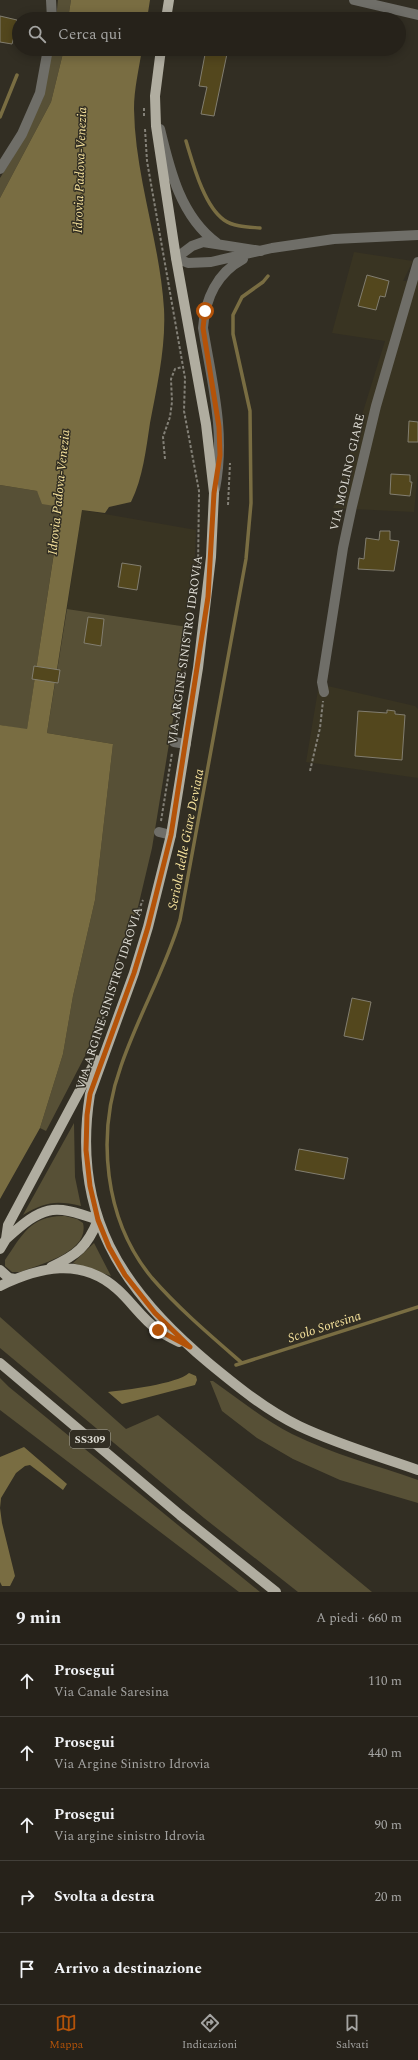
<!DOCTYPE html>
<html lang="it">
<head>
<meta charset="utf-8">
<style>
  body { margin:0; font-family:Spectral,serif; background:#2e2a23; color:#f1f3f6 }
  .stop { position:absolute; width:12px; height:12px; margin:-9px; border:3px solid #b45309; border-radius:50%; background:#fff }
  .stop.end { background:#b45309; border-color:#fff; box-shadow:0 1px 4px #0008 }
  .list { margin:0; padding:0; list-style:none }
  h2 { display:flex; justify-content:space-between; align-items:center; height:52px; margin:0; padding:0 16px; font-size:17px }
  h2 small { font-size:13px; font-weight:400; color:#a4a4a2 }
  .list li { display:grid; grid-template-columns:26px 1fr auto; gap:12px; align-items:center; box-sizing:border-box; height:72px; padding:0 16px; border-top:1px solid #423f39 }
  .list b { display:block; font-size:15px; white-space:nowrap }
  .list p { margin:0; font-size:13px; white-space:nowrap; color:#a4a4a2 }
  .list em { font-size:13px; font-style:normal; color:#a4a4a2 }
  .icon { flex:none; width:22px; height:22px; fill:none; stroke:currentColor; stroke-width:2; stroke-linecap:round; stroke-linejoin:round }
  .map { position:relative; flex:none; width:418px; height:1592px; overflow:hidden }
  .search { position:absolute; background:#26221a; box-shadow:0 2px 10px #0003; left:12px; right:12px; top:12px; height:44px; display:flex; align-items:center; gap:10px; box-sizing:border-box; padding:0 14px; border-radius:22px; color:#a4a4a2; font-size:15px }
  .sheet { height:412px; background:#26221a }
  nav { display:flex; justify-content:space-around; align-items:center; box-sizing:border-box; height:56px; border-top:1px solid #423f39; background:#26221a; font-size:11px; color:#a4a4a2 }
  nav a { display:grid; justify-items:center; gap:2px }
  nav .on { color:#b45309 }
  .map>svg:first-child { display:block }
</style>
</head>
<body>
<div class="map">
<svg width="418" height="1592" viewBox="0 0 418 1592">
  <rect width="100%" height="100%" fill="#322e23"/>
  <path fill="#393422" d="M354,252L413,261L403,281H418V472L414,512L333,508L385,341L332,333Z
    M82,510L196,530L194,584L188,627L67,609Z
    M319,684L415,706L418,709V778L306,762Z"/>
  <path fill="#575036" d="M58,0H71L68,19H56Z
    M51,49H64L51,102L0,198V178L12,159L43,98Z
    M0,485L37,491L41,497L61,506L27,730L0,725Z
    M67,609L188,627L152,848L138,907L116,957L105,1006L85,1056L46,1131L40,1128L63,1054L73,996L95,900L113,744L47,733Z
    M74,1123L75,1177L81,1206C56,1200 45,1202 23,1215Z
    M65,1216L77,1219L83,1223C90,1252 40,1264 20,1272H12L5,1266V1260C22,1235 31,1215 65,1216Z
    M94,1243L111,1276L73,1263Z
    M0,1317L126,1429L158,1415L372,1592H298L204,1518L0,1348Z
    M0,1378L9,1387L260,1592H239L0,1410Z
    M210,1381H213C239,1399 264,1420 292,1434C332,1454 376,1465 418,1480V1503L340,1480L293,1459L257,1438L222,1411Z"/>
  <path fill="#796d42" d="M71,0H150L147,19H68Z
    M64,49H142C139,69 134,89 134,109C135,177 160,242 164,309C166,347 157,386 150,423C146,449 143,478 131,502L109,507L105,513L82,510L47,733L113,744L95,900L73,996L63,1054L40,1128L0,1199V725L27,729L61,507L42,504L37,491L0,485V198L51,102Z
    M189,1373L196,1376L197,1380L195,1385L122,1404L108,1392C125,1390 177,1384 189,1373Z
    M24,1447L67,1484L63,1490L30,1465L25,1466L16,1473L1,1498L0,1508L2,1523L15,1576L10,1586H2L0,1582V1457Z"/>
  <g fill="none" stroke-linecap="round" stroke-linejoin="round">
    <path stroke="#796d42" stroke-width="3.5" d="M0,117L17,75
      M186,141C193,164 204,206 224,220C234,227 248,227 260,228
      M242,1363C211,1336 179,1309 152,1278C104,1220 96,1135 121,1066C138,1016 165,970 180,920L246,559L251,503L250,411L233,334V315L242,297L263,282L268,276
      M236,1365L418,1307"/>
  </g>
  <path fill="#53471d" stroke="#827e70" d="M0,16L17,20L16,23H19L18,38L14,37L12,44L0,42Z
    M206,49H228L214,116L201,114L207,87L199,86Z
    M367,275L389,281L385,297L380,296L376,310L358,306Z
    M409,421L418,422V442H408Z
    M391,474L410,475V482H412L410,496L390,494Z
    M380,531H390V540L399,541L394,571L358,569L359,558L364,559L366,538L379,540Z
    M122,563L141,566L137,590L118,587Z
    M88,617L104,619L101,646L84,643Z
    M34,666L60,670L58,683L32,679Z
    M387,710L395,711V714L405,715L402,760L355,756L358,711L387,713Z
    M352,998L371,1002L363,1040L344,1036Z
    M299,1149L348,1158L344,1179L295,1170Z"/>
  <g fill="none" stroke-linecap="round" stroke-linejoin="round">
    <path stroke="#838077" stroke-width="2" stroke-dasharray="3 2" stroke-linecap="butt" d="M144,108V117
      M145,129L147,161L185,378L184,411L199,491L198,570
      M165,459L163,437L170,417L172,402L171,379L175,369L183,367
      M228,505L230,463
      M175,733L188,654
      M310,771L320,728L323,701
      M161,821L172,753
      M90,1052L107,1008L117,962L143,900"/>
    <path stroke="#6f6e68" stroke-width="10" d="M51,0L52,19
      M354,0L418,15
      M160,129C170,171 181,217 217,243
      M0,169L22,134L40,93L48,49
      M261,251L203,242L192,246L176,258L188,263L211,262L272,248L334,239L418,235
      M215,489C226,433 212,383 203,328C205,299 217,273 243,259
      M324,692L322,682L343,548L352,506L376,406L418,262
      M174,742L186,744
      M159,832L171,835"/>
    <path stroke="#b0ada0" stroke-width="10" d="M166,19L169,0
      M161,49L155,96L156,126L176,258L206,424L214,493L211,557L198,668L171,835L148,927L134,973L90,1094C71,1213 121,1290 210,1364C238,1387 266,1410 299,1426C337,1444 378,1456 418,1470
      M6,1239C43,1206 51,1203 98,1220
      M0,1249L6,1239L8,1225L96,1060
      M51,1267C77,1255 87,1247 98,1220
      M0,1270L9,1278L15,1279
      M0,1286C39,1267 81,1257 117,1289C131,1301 142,1319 158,1330C164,1335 172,1338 179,1342
      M0,1363L180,1515L276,1592"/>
  </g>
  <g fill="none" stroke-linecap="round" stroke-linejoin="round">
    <path stroke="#b45309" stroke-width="5" d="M158,1330L190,1347L155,1313L125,1275L109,1247L98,1220L90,1186L86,1150L87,1115L90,1094L134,973L148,927L171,835L208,597L214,493L220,455L219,427L203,328L205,311"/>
  </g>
  <g text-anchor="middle" stroke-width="3" stroke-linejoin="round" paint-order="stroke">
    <rect fill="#322e23" stroke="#aaa79e" stroke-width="1" x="70" y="1430" width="40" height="18" rx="3"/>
    <g font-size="11" font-weight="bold" fill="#dddbd3">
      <text x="90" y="1443">SS309</text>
    </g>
    <g font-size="12" fill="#dddbd3" stroke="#322e23">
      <text transform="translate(347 472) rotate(-77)" y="4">VIA MOLINO GIARE</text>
      <text transform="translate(185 650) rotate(-82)" y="4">VIA ARGINE SINISTRO IDROVIA</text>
      <text transform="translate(109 998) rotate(-72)" y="4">VIA ARGINE SINISTRO IDROVIA</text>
    </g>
    <g font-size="13" font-style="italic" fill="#f8e49d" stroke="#322e23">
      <text transform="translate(79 170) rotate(-88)" y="5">Idrovia Padova-Venezia</text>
      <text transform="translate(58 492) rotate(-84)" y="5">Idrovia Padova-Venezia</text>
      <text transform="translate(185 839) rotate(-79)" y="5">Seriola delle Giare Deviata</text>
      <text transform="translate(324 1326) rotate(-18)" y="5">Scolo Soresina</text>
    </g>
  </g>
</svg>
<div class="stop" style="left:205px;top:311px"></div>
<div class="stop end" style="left:158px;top:1330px"></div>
<div class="search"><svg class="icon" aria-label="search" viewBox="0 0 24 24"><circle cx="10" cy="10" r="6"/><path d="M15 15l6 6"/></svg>Cerca qui</div>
</div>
<section class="sheet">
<h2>9 min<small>A piedi · 660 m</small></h2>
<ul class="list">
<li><svg class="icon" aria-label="ahead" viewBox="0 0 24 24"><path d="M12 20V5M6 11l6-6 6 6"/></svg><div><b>Prosegui</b><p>Via Canale Saresina</p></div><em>110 m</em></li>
<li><svg class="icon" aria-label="ahead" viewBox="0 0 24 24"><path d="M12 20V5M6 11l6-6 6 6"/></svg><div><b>Prosegui</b><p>Via Argine Sinistro Idrovia</p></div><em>440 m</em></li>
<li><svg class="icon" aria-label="ahead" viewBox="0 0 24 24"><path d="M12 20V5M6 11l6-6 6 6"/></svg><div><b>Prosegui</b><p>Via argine sinistro Idrovia</p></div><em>90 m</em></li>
<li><svg class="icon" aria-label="right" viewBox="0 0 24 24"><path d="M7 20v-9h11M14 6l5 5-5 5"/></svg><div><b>Svolta a destra</b></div><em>20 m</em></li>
<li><svg class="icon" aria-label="arrive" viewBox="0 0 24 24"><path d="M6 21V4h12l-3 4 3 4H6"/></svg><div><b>Arrivo a destinazione</b></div></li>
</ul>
</section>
<nav>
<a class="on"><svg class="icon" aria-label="map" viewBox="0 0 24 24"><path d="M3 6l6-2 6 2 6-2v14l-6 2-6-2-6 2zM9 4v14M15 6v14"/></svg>Mappa</a>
<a><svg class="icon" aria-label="directions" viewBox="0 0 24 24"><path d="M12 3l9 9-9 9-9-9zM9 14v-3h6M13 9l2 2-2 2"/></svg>Indicazioni</a>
<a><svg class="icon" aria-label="saved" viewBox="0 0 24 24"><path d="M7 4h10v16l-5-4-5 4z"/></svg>Salvati</a>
</nav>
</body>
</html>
